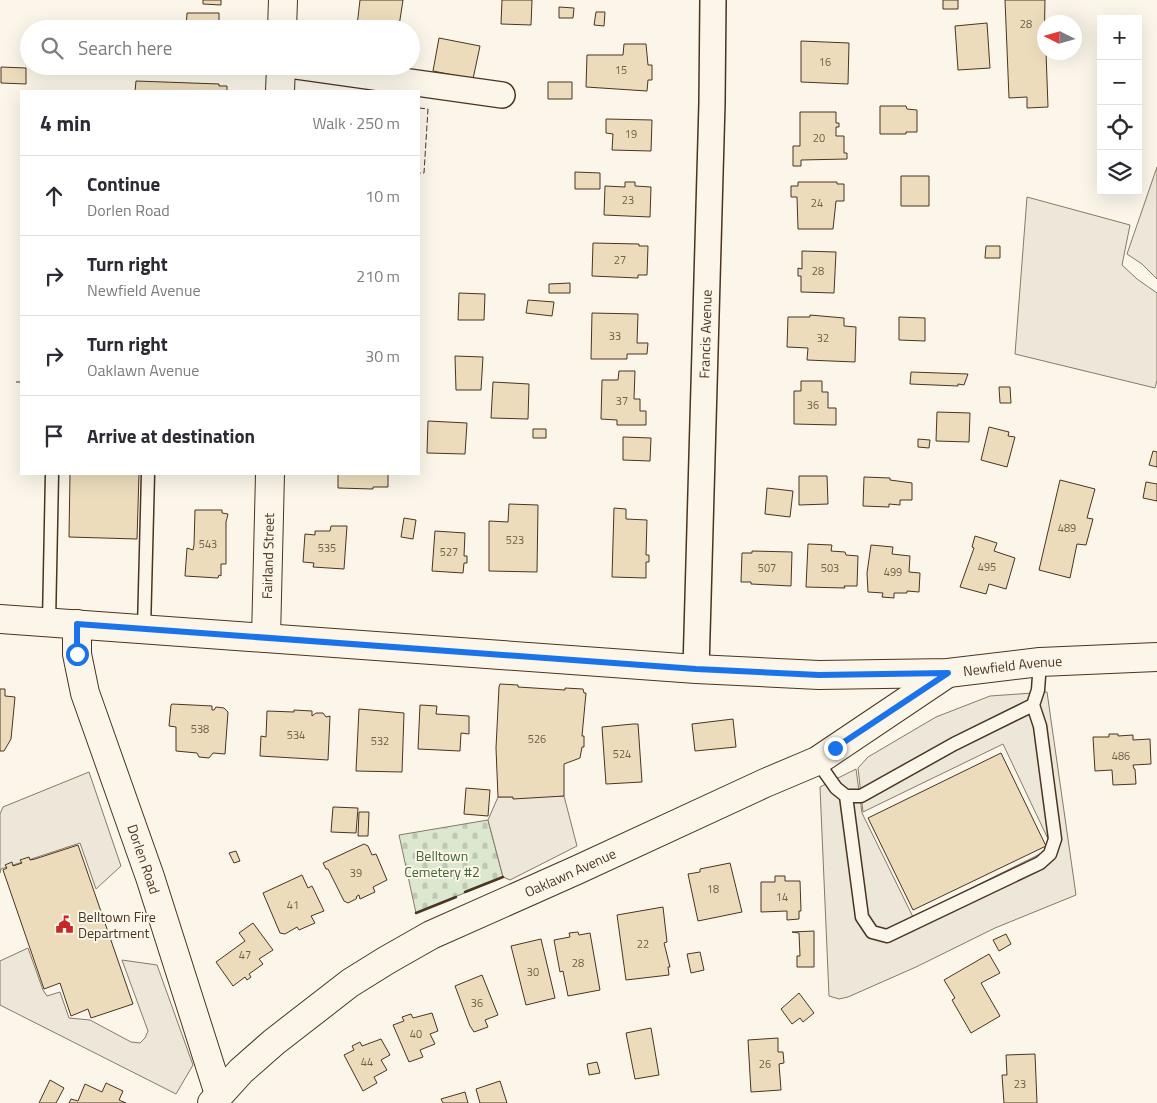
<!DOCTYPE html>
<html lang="en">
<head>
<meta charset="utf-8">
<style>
  body { margin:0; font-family:"Titillium Web",sans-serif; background:#f2f2f3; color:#2b2b33 }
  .controls { position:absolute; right:15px; top:15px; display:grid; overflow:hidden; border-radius:0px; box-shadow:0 5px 20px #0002 }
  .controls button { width:45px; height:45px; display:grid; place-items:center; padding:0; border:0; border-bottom:1px solid #e1e1e2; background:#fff; color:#2b2b33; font:25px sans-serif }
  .compass { position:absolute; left:1037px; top:15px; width:45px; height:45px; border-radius:50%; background:#fff; box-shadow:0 5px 20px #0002; rotate:275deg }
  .stop { position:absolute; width:15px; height:15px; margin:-11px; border:4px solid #1a73e8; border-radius:50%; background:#fff }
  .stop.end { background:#1a73e8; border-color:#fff; box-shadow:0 1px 5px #0008 }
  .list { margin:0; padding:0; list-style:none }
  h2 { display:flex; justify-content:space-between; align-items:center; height:65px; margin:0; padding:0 20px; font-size:21px }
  h2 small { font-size:16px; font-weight:400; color:#7c7c81 }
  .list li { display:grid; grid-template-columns:32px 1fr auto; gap:15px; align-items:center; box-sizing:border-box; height:80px; padding:0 20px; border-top:1px solid #e1e1e2 }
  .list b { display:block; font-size:19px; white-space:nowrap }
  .list p { margin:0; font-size:16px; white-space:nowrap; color:#7c7c81 }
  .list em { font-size:16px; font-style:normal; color:#7c7c81 }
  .icon { flex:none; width:28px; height:28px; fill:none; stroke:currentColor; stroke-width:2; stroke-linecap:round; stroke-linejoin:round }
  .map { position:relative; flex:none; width:1157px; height:1103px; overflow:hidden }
  .search { position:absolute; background:#fff; box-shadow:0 5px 20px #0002; left:20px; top:20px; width:400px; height:55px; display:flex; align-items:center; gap:12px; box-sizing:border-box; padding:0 18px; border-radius:28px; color:#7c7c81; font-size:19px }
  .panel { position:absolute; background:#fff; box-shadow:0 5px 20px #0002; left:20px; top:90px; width:400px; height:385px; border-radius:0px }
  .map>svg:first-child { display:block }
</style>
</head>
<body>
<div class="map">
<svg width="1157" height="1103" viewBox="0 0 1157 1103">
  <defs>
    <pattern id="cemetery-stones" width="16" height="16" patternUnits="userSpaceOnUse" patternTransform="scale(1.25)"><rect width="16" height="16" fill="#dce7d0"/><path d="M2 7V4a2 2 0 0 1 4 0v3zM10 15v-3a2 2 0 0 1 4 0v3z" fill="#bec7b2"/></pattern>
  </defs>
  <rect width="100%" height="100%" fill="#fbf6e9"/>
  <path fill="url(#cemetery-stones)" stroke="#887966" d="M488,820L503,877L416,913L399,835Z"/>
  <path fill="#ede7d9" stroke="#887966" d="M1157,167V279L1142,264L1127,254Z
    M1027,197L1130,225L1122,265L1137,279L1157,293V380L1155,388L1015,354Z
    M1047,692L1076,895L995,928L916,967L848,997L839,999L829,996L820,787L856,769L862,813L913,917L1048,850L1049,841L1003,744L863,812L858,768L868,757L936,717L990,696Z
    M89,772L121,866L96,889L80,843L1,869L0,873V814L3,807Z
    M564,796L577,846L510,880L503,877L488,820L498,797Z
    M28,948L43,990L47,996L60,992L69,1018L90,1020L131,1042L140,1043L145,1038L148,1031L122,960L157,965L193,1065L176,1094L0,1005V961Z"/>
  <path fill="#ecdcbc" stroke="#4a3520" d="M203,0H221V5L203,4Z
    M360,0H403L399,26L374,23L373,28L357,26Z
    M502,0H532L531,25L501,24Z
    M943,0H958V9H943Z
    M1005,0H1045L1044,52H1046L1048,107L1027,108V97L1009,98Z
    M559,7L574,8L573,18H559Z
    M596,12H605L604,26L594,25Z
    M187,13H219V29H186Z
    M987,23L990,68L958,70L955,26Z
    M439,38L480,46L473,79L433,71Z
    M801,41L849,43L848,84L801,82Z
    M624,44H646L648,65H652V80H648L647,91L586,87L587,55H623Z
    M1,67L26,68V84L1,83Z
    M136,81L219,84V86H227V91H135Z
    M548,82H572V99H548Z
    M880,106H906L907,109L917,110V132H906V134H880Z
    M800,112H836V123H839V127H836V136H844V153H847V159L801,160V166H793V146H800Z
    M606,119L652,120L651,151L612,150L613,134L606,133Z
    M575,172L600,173V189H575Z
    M901,176H929V206H901Z
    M625,182H635V186L651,187L650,217L604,215L605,186L625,187Z
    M798,182H837V184H844V201H836L833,229H798L797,197H791V186H798Z
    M593,243L639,244V246H648L647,275H638V278L592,276Z
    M986,246H1000V258H985Z
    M802,251L836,252L834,293L801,292V276H798V268L802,269Z
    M570,283V293H549V284Z
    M459,293L485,294L484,320H458Z
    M528,300L554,302L552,316L526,313Z
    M592,313L638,314L637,343H648L647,354H627V359H591Z
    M810,315L844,318V326L856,327L855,362L807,360L808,348L787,347L788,317H810Z
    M899,317L925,318V341L899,340Z
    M455,356L483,357L481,390H456Z
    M619,371H635L634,399H640V411H646V425H617V420L601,419L602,380H618Z
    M911,372L968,374L964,385L958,384V386L910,384Z
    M801,381H822V392H828V408H836V425L794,424V391H801Z
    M493,382L529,384L528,419L491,418Z
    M999,387H1010L1011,403H1000Z
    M937,412L970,413L969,442L936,441Z
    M428,421L467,423L465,454L427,453Z
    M989,427L1009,432L1008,436L1015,437L1007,467L981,460Z
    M533,429H546V438H533Z
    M623,437L651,438L650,461L623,460Z
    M918,439L930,440L929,448L918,447Z
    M1153,451L1157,452V467L1149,465Z
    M70,474H139L137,539L69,537Z
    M338,474H388V487H373V489L338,488Z
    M799,476H827L828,504L799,505Z
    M864,477L890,478V480L912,483V500H900V505L889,504V507L863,506Z
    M1060,480L1095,489L1087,518L1093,519L1086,545L1077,544L1070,578L1039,570Z
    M1146,482L1157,484V501L1143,498Z
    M767,488L793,491L790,517L765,514Z
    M509,504L538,505L537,572L489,571V521L508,522Z
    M614,508L626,509V519L647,520L646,555H649V562H646V578L612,577Z
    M195,510H222V513L228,514L226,522V564H221V576L219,575L218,578L185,576L187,548L193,550L194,545Z
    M404,518L416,520L413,539L401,537Z
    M331,526H347L344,569L313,567L314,563L303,562L305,534L315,535V531H330Z
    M435,531L465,533L464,556H467V563H464L463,573L432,571Z
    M975,536L997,543L994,551L1015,558L1006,589L989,584L986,594L960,587L974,548L972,547Z
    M808,544L832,545L831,551L845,552L846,555L858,556L857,586H844L845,588L806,587Z
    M871,545L893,547L892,554L910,556L909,572L920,573L919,592L907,591V593H894V598L882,597L883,593L868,592L867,573Z
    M752,551L792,552L791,586L751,584V582H741L742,553H752Z
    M500,684L518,685V687L565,690V688L583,689L584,693H586L582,736H584V747H582L580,758L564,764V796L513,799V797H498L496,748L499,687Z
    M0,689H5V696L15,697L11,739L4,751H0Z
    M172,704L212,706V710H214L216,707L224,708L228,712L225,754L213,753L209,758L199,757L197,753L176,751V727L169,726L171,705Z
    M420,705L437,706L436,714L469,716V734L461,733L460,751L418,749Z
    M359,709L404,713L402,772L356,771Z
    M294,710L312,711V716L316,713H323L326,717L330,716L328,760L260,756L261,736L266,737L267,711L294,712Z
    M733,719L736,747L695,751L692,724Z
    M633,724H638L642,782L606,784L602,727Z
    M1109,734H1118V736L1133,735V740L1150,739L1151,764L1133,765L1134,769H1135L1136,784L1113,785L1112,770L1095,771L1093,737H1109Z
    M1001,753L1046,846L913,910L868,818Z
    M466,788L490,790L488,816L464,814Z
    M333,807L358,808L356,833L331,832Z
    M359,812H369L368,836H358Z
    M364,844L368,846L372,855L376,854L387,880L373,887L375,892L360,899L359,895L357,896L356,899L348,903L344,901L328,869H326L323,863Z
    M78,845L133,1004L91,1018L88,1009L71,1016L60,983L44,989L3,870L7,868L5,865L12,862L13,866L22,863L20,860L29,857L30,860L35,859Z
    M236,851L240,861L234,863L229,853Z
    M730,863L742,912L698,921L688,874L700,872V869Z
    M302,875L308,888L312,886L324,911L311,916L315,923L299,930L297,927L285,934L280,933L263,893Z
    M775,876H785V881H800L801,911H799V919L787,920V911L761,912V882H775Z
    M663,907L667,942L664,943L670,967H668L669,975L626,980L617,915Z
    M253,923L273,950L259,959L263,964L249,974L251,977L247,980L245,977L233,986L216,962L245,941L239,933Z
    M814,931V967H797V956H800L799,933L792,932Z
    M578,932L579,935L590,933L600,990L568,996L563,971L560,972L554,940L570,937L569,933Z
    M1006,934L1011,944L999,951L993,940Z
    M541,939L555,998L526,1005L511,946Z
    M700,952L704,970L691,973L687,954Z
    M989,954L1000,973L981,983L1000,1016L971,1033L952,1000L955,998L944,980Z
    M482,975L498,1015L485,1020L488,1027L474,1032L470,1026L455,986Z
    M799,993L814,1013L803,1022L800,1018L792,1024L781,1009Z
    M432,1013L438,1031L430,1034L435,1044L420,1050L423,1057L409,1062L393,1025L404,1021L402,1017L411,1014L413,1018Z
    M651,1028L659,1075L635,1079L626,1033Z
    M778,1038V1052H783L784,1063L779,1064L781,1090L751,1092L748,1040Z
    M381,1039L390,1055L381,1060L387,1070L374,1077L377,1083L363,1091L344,1055L354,1050L352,1046L360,1042L362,1046Z
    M1035,1054L1037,1103H1004L1002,1075H1007L1006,1055Z
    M597,1062L600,1073L589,1075L587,1064Z
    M50,1080L64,1088L56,1103H39Z
    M500,1081L507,1103H480L476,1089Z
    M106,1083L123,1091L119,1100L126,1103H69L71,1099L78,1101L85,1084L102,1092Z
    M465,1092L468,1103H443L441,1099Z"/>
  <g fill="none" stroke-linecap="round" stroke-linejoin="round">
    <defs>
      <path id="service" d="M49,622L52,474
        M144,629L148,474
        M817,761L836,788L846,796H861L954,744L1033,705L1038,690L1040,662
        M846,796L862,917L872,932L887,936L1040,863L1050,854L1055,839L1040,726L1033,705"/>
      <g id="minor">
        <path d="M296,66L502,95"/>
        <path id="s1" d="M696,669L712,103L713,0"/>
      </g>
      <g id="tertiary">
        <path d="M282,29L283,0"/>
        <path d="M280,91L281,66"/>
        <path id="s2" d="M77,624V654L85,693L150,877L219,1094"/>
        <path id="s3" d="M266,638L270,474"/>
        <path id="s4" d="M212,1103L241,1071L274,1042L350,983L387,960L431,935L577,870L765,783L817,761L948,673"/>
      </g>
      <g id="secondary">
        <path id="s5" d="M0,619L696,669L819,675L948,673L1040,662L1157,657"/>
      </g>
    </defs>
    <use href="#service" stroke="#4a3520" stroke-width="15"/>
    <use href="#minor" stroke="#4a3520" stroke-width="28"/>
    <use href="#tertiary" stroke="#4a3520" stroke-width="30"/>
    <use href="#secondary" stroke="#4a3520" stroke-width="30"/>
    <use href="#service" stroke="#fbf6e9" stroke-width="12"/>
    <use href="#minor" stroke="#fbf6e9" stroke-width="25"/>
    <use href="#tertiary" stroke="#fbf6e9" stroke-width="28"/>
    <use href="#secondary" stroke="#fbf6e9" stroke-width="28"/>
    <path stroke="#4a3520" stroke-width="1" stroke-dasharray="6 2.5" stroke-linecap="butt" d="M419,108L428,109L424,173H419
      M16,382H21"/>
    <path stroke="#4a3520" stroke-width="2.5" d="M465,892L503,877
      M416,913L456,897"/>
  </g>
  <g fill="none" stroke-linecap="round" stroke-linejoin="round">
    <path stroke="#1a73e8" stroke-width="6" d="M77,654V624L696,669L819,675L948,673L835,748"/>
  </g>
  <defs>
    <symbol id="civic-bare" viewBox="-9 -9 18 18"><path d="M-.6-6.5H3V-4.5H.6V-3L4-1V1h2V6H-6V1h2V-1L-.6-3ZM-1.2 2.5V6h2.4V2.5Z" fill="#c62828" stroke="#fbf6e9" stroke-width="2.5" paint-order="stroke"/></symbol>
  </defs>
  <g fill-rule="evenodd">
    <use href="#civic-bare" x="52" y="912" width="25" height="25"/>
  </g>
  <g text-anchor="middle" stroke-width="4" stroke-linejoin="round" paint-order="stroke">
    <g font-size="11" fill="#725f47">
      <text x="1026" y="28">28</text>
      <text x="825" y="66">16</text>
      <text x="621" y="74">15</text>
      <text x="631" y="138">19</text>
      <text x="819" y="142">20</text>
      <text x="628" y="204">23</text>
      <text x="817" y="207">24</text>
      <text x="620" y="264">27</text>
      <text x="818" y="275">28</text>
      <text x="615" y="340">33</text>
      <text x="823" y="342">32</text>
      <text x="622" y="405">37</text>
      <text x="813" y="409">36</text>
      <text x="1067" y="532">489</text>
      <text x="515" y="544">523</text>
      <text x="208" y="548">543</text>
      <text x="327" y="552">535</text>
      <text x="449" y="556">527</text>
      <text x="987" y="571">495</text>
      <text x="767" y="572">507</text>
      <text x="830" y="572">503</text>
      <text x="893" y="576">499</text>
      <text x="200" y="733">538</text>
      <text x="296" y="739">534</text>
      <text x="537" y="743">526</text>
      <text x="380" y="745">532</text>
      <text x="622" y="758">524</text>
      <text x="1121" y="760">486</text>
      <text x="356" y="877">39</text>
      <text x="713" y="893">18</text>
      <text x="782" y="901">14</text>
      <text x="293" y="909">41</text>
      <text x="643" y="948">22</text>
      <text x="245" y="959">47</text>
      <text x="578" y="967">28</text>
      <text x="533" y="976">30</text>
      <text x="477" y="1007">36</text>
      <text x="416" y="1038">40</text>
      <text x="367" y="1066">44</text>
      <text x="765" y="1068">26</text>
      <text x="1020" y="1088">23</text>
    </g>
    <g font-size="14" fill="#4a3520" stroke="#fbf6e9">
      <text dy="5" stroke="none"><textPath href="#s1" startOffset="335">Francis Avenue</textPath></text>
      <text dy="5" stroke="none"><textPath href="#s3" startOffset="82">Fairland Street</textPath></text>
      <text dy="5" stroke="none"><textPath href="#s5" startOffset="1015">Newfield Avenue</textPath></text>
      <text dy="5" stroke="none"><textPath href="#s2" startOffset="246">Dorlen Road</textPath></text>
      <text dy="5" stroke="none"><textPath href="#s4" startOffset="430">Oaklawn Avenue</textPath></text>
    </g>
    <g font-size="14" fill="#436837" stroke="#fbf6e9">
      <text x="442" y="861">Belltown<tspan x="442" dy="16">Cemetery #2</tspan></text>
    </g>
    <g font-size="14" fill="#4a3520" stroke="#fbf6e9" text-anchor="start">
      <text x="78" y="922">Belltown Fire<tspan x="78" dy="16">Department</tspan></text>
    </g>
  </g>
</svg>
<div class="controls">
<button>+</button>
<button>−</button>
<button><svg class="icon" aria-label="locate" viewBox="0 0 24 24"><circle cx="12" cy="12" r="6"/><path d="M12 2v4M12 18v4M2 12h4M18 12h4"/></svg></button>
<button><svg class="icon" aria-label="layers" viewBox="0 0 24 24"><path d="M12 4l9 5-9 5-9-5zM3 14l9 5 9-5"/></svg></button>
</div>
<svg class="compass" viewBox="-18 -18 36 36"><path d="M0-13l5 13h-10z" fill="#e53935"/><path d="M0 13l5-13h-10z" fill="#7c7c81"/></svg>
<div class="stop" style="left:77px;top:654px"></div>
<div class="stop end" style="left:835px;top:748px"></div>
<div class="search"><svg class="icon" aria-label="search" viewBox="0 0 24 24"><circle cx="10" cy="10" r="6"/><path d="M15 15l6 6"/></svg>Search here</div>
<section class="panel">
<h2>4 min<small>Walk · 250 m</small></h2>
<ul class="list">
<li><svg class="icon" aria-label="ahead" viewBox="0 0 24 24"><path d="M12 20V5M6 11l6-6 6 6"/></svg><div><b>Continue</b><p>Dorlen Road</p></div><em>10 m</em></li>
<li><svg class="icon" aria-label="right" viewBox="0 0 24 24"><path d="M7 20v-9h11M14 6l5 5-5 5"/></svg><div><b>Turn right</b><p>Newfield Avenue</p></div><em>210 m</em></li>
<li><svg class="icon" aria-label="right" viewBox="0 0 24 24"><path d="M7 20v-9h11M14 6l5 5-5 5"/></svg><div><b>Turn right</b><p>Oaklawn Avenue</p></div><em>30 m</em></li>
<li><svg class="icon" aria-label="arrive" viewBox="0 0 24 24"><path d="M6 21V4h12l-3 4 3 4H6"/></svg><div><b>Arrive at destination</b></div></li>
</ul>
</section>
</div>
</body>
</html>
